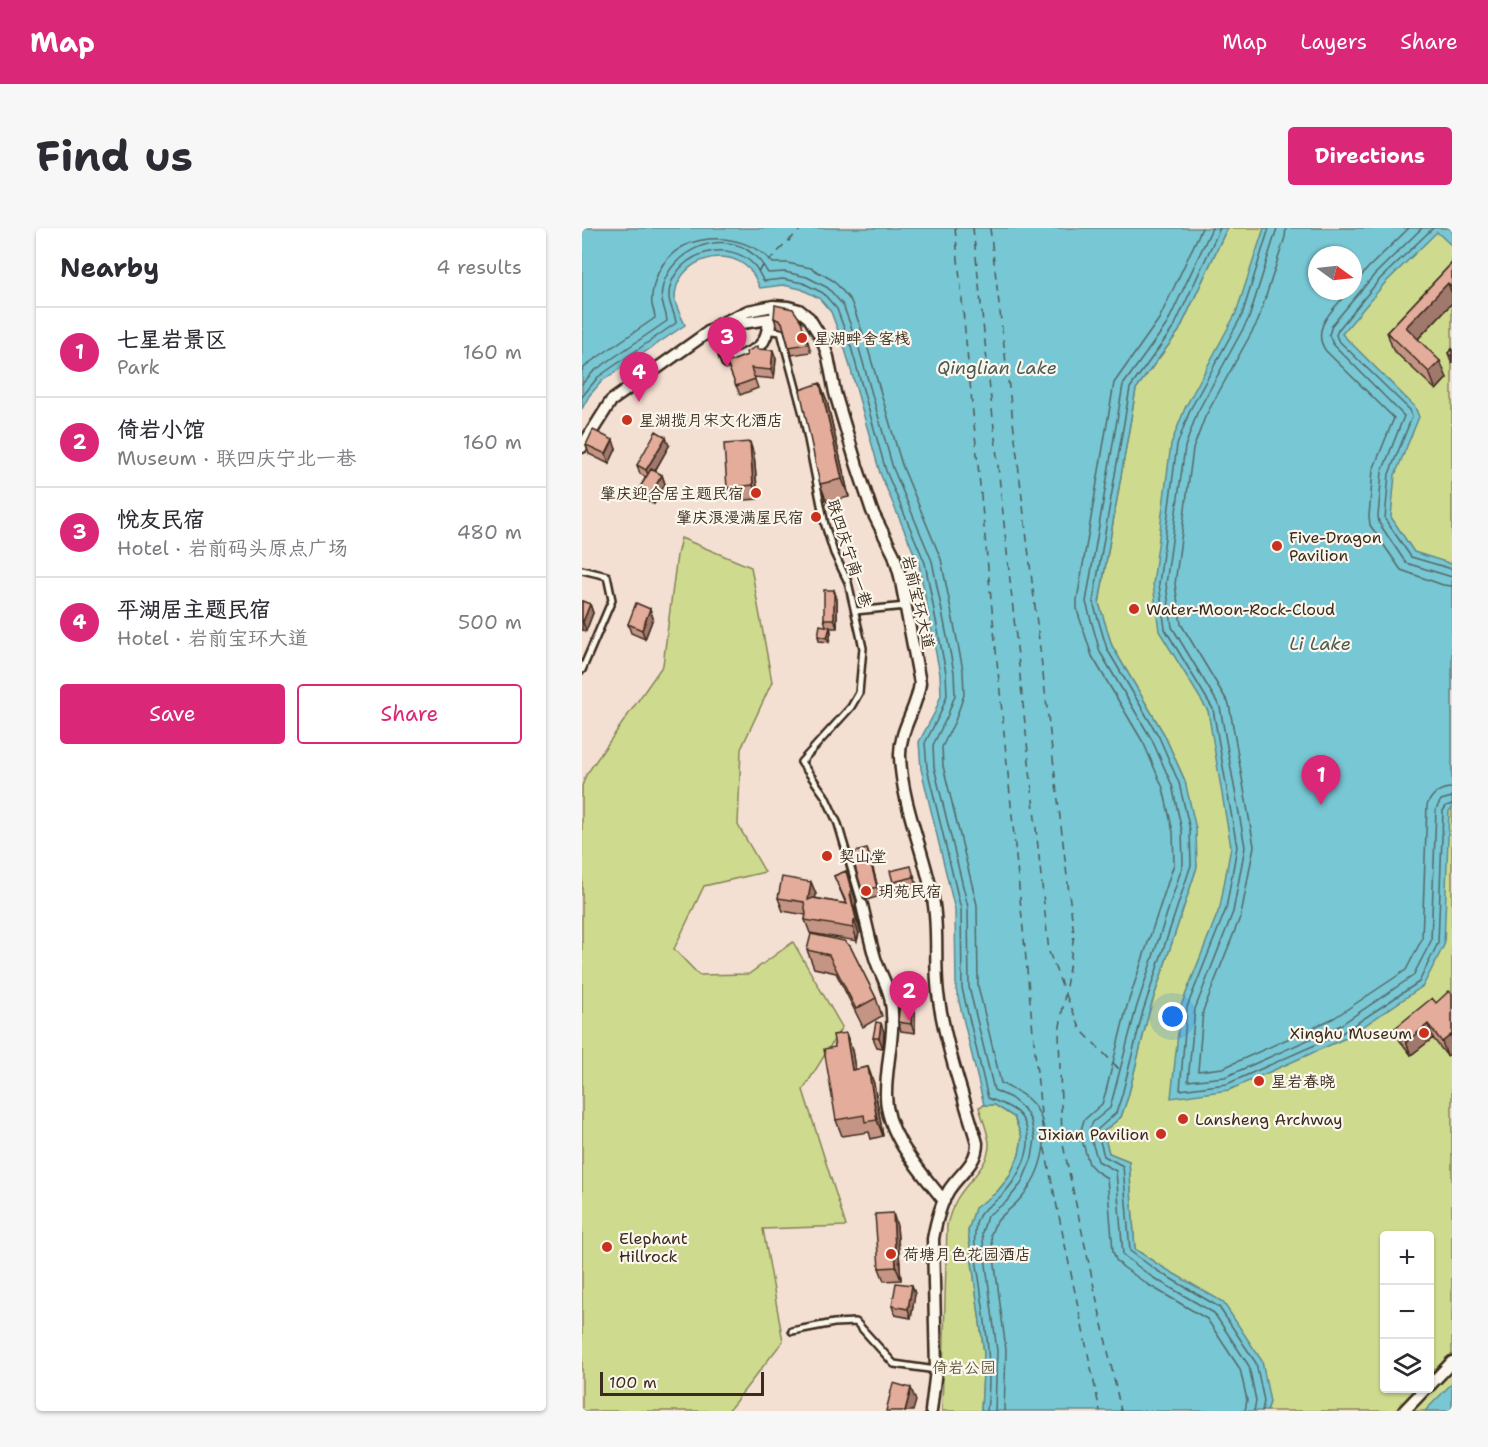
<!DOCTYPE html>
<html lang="en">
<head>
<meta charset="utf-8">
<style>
  body { margin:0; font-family:"Shantell Sans","LXGW WenKai TC",sans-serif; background:#f7f7f7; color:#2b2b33 }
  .controls { position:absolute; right:18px; bottom:18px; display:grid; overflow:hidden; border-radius:6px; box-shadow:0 2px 4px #0004 }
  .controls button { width:54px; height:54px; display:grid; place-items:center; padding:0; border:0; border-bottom:2px solid #e1e1e2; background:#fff; color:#2b2b33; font:30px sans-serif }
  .compass { position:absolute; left:726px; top:18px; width:54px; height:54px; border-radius:50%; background:#fff; box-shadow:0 2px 4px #0004; rotate:105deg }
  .scale { position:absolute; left:18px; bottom:15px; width:164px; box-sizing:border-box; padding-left:6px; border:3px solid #3b2a1e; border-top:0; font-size:16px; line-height:21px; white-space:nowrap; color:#3b2a1e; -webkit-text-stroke:4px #fbf7ec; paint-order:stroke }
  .you { position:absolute; left:591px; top:789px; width:21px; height:21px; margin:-15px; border:4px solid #fff; border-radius:50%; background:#1a73e8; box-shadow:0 0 0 9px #1a73e833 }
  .badge { display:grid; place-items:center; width:39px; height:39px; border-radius:50%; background:#db2777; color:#fff; font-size:20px; font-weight:700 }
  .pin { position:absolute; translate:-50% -50px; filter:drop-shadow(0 2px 3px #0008) }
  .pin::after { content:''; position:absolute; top:32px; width:21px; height:18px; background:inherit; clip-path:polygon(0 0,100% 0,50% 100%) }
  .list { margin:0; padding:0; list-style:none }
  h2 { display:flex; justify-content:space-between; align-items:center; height:78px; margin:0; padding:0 24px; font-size:26px }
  h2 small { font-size:20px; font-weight:400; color:#7c7c81 }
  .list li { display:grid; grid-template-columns:39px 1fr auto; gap:18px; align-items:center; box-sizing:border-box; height:90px; padding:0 24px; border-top:2px solid #e1e1e2 }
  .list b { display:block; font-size:22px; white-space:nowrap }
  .list p { margin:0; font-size:20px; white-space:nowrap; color:#7c7c81 }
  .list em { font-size:20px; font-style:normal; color:#7c7c81 }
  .actions { display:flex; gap:12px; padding:18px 24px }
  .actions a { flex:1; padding:14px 0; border:2px solid #db2777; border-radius:6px; text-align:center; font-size:21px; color:#db2777 }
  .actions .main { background:#db2777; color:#fff }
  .icon { flex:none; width:33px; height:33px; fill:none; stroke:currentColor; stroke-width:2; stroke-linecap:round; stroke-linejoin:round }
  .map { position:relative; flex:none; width:870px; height:1183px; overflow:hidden; border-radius:6px }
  header { display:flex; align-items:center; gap:36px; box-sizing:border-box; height:84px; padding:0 30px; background:#db2777; color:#fff }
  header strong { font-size:28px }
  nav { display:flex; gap:33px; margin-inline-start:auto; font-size:21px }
  .intro { display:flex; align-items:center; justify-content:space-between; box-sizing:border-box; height:144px; padding:0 36px }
  h1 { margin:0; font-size:42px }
  .button { padding:15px 27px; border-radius:6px; background:#db2777; color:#fff; font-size:21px; font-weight:700 }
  main { display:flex; gap:36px; padding:0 36px }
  aside { flex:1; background:#fff; border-radius:6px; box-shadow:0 2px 4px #0004 }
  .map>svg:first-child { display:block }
</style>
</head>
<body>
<header>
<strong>Map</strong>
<nav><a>Map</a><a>Layers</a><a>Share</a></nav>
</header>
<div class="intro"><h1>Find us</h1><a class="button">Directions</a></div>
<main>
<aside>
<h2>Nearby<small>4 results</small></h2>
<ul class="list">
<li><span class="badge">1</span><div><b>七星岩景区</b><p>Park</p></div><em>160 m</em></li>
<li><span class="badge">2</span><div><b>倚岩小馆</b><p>Museum · 联四庆宁北一巷</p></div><em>160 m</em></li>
<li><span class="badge">3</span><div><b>悦友民宿</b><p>Hotel · 岩前码头原点广场</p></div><em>480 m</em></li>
<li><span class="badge">4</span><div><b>平湖居主题民宿</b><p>Hotel · 岩前宝环大道</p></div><em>500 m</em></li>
</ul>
<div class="actions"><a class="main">Save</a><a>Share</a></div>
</aside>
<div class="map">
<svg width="870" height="1183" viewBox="0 0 870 1183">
  <rect width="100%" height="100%" fill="#f4e0d3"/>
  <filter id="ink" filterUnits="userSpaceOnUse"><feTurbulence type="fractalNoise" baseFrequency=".0167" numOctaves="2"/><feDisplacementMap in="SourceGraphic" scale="12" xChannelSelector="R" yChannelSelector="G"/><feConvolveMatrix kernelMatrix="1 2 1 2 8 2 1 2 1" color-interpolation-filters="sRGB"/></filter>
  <g filter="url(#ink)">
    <path fill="#cedb8f" stroke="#848256" stroke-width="1.5" fill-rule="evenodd" d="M645,0H870V1183H685L688,1174L577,1037L553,1021L547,933L527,925L521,904L539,889L546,869L567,784L615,639L603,553L582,506L530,418L517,376L554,161L597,103ZM735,27H771V63H735ZM802,1008H848V1160H802Z
      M99,310L169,339L190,454L159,521L156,597L183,644L122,658L92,721L117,747L167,746L211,714L260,799L221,862L264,998L181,1001L201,1113L146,1183H0V558L4,547L81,437L95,327Z
      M402,877H413L432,889L440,909L437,927L427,949L414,965L394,980L386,1003L402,1125L399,1183H360L365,997C367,988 370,980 375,971C385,953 408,938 407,915C406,904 400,890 397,879Z"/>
    <path fill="#78c7d4" stroke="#60888b" stroke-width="1.5" fill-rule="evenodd" d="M0,0H645L597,103L554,161L517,375L530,418L582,506L603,553L614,601L615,639L567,784L546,869L539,889L521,904L527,925L547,933L553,1021L577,1037L641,1074L680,1133L688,1174L685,1183H399L402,1125L386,1003L393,980L414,965L427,949L437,927L440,909L432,889L413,877H402L374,761L373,682L339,541L337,514L353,484L359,467L358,446L337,337L298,245L263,121L249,84L237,70L219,61L201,57L178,60C175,54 172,45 166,40C141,16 93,34 93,70C93,79 100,89 103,97L20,153L7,168L0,181Z
      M682,0H870V18L855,4L803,55L760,106L833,179L837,189L813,247L809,289L832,324L870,336V580L867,583L862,717L841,758L764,810L647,862L589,870L599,778L638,679L649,619L626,483L577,403L571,356L589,216L603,180L654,85ZM735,27H771V63H735Z
      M870,1155V1183H843Z"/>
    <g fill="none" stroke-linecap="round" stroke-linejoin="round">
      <path stroke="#536967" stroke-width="1.5" d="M620,0L577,91L532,155L495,372V382L510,428L562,516L581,560L591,604L592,636L545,778L524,863L520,876L502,892L498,905L507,936L514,943L525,950L531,1023L534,1032L541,1039L565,1056L625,1091L658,1141L665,1172L663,1183
        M630,0L585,96L541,157L504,374L518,424L570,512L590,557L600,603L601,636L554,781L528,880L511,894L508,900V908L516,933L534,943L541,1027L570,1049L632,1085L667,1138L674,1173L672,1183
        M638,0L592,99L548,160L511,374L525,421L577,509L597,555L608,602L609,637L561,783L540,867L534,885L515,902L522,928L541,938L548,1023L574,1042L637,1079L674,1135L682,1173L680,1183
        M687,0L660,87L608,182L595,217L577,356L583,401L631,481L655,619L644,681L605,779L598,862L645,856L760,805L837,754L856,715L861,583L864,578L870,576
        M695,0L667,90L615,185L603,219L584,356L590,399L638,479L663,619L651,684L613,781L606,853L643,849L757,798L831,748L849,713L854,581L859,572L870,569
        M704,0L703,9L676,93L623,189L611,221L593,356L599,396L647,476L672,618L659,687L621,783L616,843L641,840L752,790L824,742L840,711L845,577C850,566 858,560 870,560
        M840,0L793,46L750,97L747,107L751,116L822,188L800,244L796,288L797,295L824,335L870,349
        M851,0L798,51L756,102L754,107L756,112L828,182L830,189L807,246L803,291L829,329L870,341
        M771,58L786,40L827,0
        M767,63C753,80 727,100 744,123L812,190L791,242L787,288L788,297L819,342L861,357L870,358
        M0,142L7,135L73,90C73,85 71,82 70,77C69,70 71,60 73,53C89,0 161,0 191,35H205L229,40L252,53L269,73L284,114L320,237L359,331L381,442L382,467L373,493L360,519L361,538L395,677L396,758L419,855C429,861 439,864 447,872C475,899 460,946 438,971C426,985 414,988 409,1006L424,1122L422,1183
        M0,156L12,143L85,93C84,79 76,74 81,57C90,24 134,3 164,21C175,28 180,35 186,45L203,44L225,49L246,60L261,77L276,117L311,240L350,333L372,444L373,467L365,489L351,517L352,539L386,679L387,759L412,862L429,870L442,881L449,893L453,911L450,930L439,956L424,974L405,988L400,1005L415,1123L413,1183
        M0,169L16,149L94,95C93,82 84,76 88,59C97,24 147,10 172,37C176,41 178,48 182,53L201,51L221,55L241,65L255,81L269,119L304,243L343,335L364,445L365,467L358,486L343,515L345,540L379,681L380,760L406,870C425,878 443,881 446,908C448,929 433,955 418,969C404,982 394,982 393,1005C391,1024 397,1045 399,1064C405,1107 410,1140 405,1183"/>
      <path stroke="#4d5955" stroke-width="1.5" stroke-dasharray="8 6" stroke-linecap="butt" d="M373,0L462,917L518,1183
        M391,0L467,724L482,763
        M408,0L492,707L477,805L480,912L539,1183
        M176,43L220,0
        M484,767L499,802L537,841"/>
      <defs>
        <path id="lane" d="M191,79L190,103L199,104L221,186L243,297L252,325L266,354L281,420L277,465L269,479L219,534L243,568L256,596L280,677
          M0,342L25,348L30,372L0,442
          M273,383L324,378
          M210,1103L252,1095L274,1094L312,1136L354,1142"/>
        <path id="street" d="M187,91C185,123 171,123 145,134L137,109L153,96Z
          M0,219L29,173L136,97L166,83L191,78L206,79L217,82L227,90L240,111L246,129L253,165L275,238L290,283L312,327L318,348L338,455C335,482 317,501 318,529C320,577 342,623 351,671C357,702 352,734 356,766C363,817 381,866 395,915C395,936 378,945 367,962C358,977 354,994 351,1011L354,1142L349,1183
          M280,677C284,694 288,713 293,730C297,743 305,756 308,769C315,801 304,833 304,865C303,906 338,942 362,973
          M848,1157L870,1134
          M822,1183L844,1160"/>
      </defs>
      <use href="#lane" stroke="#3b2a1e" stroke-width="10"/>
      <use href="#street" stroke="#3b2a1e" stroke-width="15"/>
      <use href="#lane" stroke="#fbf7ec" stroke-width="5"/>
      <use href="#street" stroke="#fbf7ec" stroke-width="10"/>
    </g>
    <path fill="#c49484" stroke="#3b2a1e" stroke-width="1.5" d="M870,35V75L836,111L865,150L854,162L811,122L805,104Z
      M192,90L222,101L229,124L210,127L203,102L195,99Z
      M175,121L194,131L192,151L172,149L176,160L158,167L145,135L165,127Z
      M870,121V136L866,125Z
      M238,155L245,173L267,269L245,274L238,256Z
      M4,217L34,221L27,236L7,226Z
      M87,218L73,243L80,247L83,256L72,276L60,270L57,261L64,249L58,246L55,237Z
      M172,227L176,271L150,273L145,260Z
      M252,362L255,371V400H248L249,404L247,414L237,413L236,408L244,398L242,391Z
      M0,373L8,376L11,385L4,403L0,402Z
      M68,381L71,390L63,411L49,405L46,396Z
      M288,629L298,668L285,672L283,670L280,662Z
      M264,643L274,673L273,679L279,704L277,705L275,713L228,705L223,692L224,687L201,683L196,670L229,654L234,666L233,670L264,676L252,648Z
      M332,647L335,658L314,663L311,654Z
      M268,718L294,770L300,788L281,799L254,745L232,740L225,722Z
      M870,766V824L865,828L851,810L829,827L818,813L813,800L854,775Z
      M330,775L333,784V805L319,803L316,794Z
      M302,804L301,820L295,819L291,810Z
      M253,819L270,822L273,842L286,839L292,856L301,908L289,911L287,904L260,908L254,892Z
      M315,998L319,1052L302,1053L297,1040Z
      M330,1057L333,1066L329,1090L313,1087L310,1078Z"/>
    <path fill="#a0786c" stroke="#3b2a1e" stroke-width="1.5" d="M866,55L870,66V75L830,117L824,99Z
      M191,122L194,131L192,151L189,142Z
      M858,133L865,150L854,162L847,144Z
      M238,155L245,173L267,269L260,251Z
      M84,209L87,218L68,251L64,242Z
      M31,212L34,221L27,236L24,226Z
      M168,214L172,227L176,271L171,257Z
      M80,247L83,256L72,276L68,267Z
      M252,362L255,371V400L252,391Z
      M8,376L11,385L4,403L1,394Z
      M68,381L71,390L63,411L60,402Z
      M248,399L249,404L247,414L245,410Z
      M285,621L288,629L298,668L295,659Z
      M264,643L274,673L273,679L279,704L274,691Z
      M229,654L234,666L231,685L226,672Z
      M272,692L277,705L275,713L271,700Z
      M330,775L333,784V805L329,796Z
      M299,795L302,804L301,820L297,810Z
      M846,796L851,810L829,827L824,814Z
      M264,805L270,822L276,859L270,842Z
      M870,806V824L865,828L860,814Z
      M286,839L292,856L301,908L295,892Z
      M311,985L315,998L319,1052L314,1039Z
      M330,1057L333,1066L329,1090L326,1081Z
      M329,1160L334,1173L331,1183H323Z"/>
    <path fill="#e4ac9a" stroke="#3b2a1e" stroke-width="1.5" d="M870,35V59L866,55L824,99L858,133L847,144L805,104Z
      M193,77L211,81L219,93L226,116L207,119L200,94L192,90Z
      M175,118V121L191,122L189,142L169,140L173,151L154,158L145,135L165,127L164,124Z
      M870,121V129L866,125Z
      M238,155L260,251L238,256L218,162Z
      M11,202L31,212L24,226L4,217Z
      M74,203L84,209L64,242L55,237Z
      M168,214L171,257L145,260L142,216Z
      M69,241L80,247L68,267L57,261Z
      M242,362H252V391H242Z
      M0,373L8,376L1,394H0Z
      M54,375L68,381L60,402L46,396Z
      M238,397L248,399L245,410L236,408Z
      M285,621L295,659L282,663L280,662L269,625Z
      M329,638L332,649L311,654L308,643Z
      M264,643L269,661L268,666L274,691L272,692L271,700L223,692L224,686L222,674L196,670L200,649L229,654L226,672L231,670L265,676L252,648Z
      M229,706L262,713L268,718L294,770L274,781L247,727L225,722Z
      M867,763L870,766V806L860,814L846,796L824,814L813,800L850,770L854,775Z
      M318,774L330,775L329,796L316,794Z
      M294,794L299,795L297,810H291Z
      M264,805L270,842L286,839L295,892L283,894L282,887L254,892L242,821L253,819L251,807Z
      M311,985L314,1039L297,1040L293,986Z
      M314,1055L330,1057L326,1081L310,1078Z
      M311,1155L329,1160L323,1183H304Z"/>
  </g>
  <g fill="#c8321e" stroke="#fbf7ec" stroke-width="2">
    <circle cx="220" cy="110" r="6"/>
    <circle cx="45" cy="192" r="6"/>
    <circle cx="174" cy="265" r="6"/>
    <circle cx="234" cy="289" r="6"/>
    <circle cx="695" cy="318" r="6"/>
    <circle cx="552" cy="381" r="6"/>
    <circle cx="245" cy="628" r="6"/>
    <circle cx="284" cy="663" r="6"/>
    <circle cx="842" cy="805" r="6"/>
    <circle cx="677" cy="853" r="6"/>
    <circle cx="601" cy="891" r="6"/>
    <circle cx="579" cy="906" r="6"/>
    <circle cx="25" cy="1019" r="6"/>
    <circle cx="309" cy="1026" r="6"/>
  </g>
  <g text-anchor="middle" stroke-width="4.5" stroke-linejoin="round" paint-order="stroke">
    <g font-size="16" fill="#3b2a1e" stroke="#fbf7ec" text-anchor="start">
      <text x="232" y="116">星湖畔舍客栈</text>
      <text x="57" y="198">星湖揽月宋文化酒店</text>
      <text x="162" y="271" text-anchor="end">肇庆迎合居主题民宿</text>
      <text x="222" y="295" text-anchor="end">肇庆浪漫满屋民宿</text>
      <text x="707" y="315">Five-Dragon<tspan x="707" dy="18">Pavilion</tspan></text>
      <text x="564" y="387">Water-Moon-Rock-Cloud</text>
      <text x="257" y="634">契山堂</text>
      <text x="296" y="669">玥苑民宿</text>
      <text x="830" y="811" text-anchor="end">Xinghu Museum</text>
      <text x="689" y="859">星岩春晓</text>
      <text x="613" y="897">Lansheng Archway</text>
      <text x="567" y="912" text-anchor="end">Jixian Pavilion</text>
      <text x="37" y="1016">Elephant<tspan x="37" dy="18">Hillrock</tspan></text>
      <text x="321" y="1032">荷塘月色花园酒店</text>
    </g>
    <g font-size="16" fill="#3b2a1e" stroke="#fbf7ec">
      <text transform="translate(268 325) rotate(72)" y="6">联四庆宁南一巷</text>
      <text transform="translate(337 374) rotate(77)" y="6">岩前宝环大道</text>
    </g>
    <g font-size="16" fill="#60563a" stroke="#fbf7ec">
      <text x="382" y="1145">倚岩公园</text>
    </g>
    <g font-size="18" font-style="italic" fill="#4d5955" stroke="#fbf7ec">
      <text x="415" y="146">Qinglian Lake</text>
      <text x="738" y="422">Li Lake</text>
    </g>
  </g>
</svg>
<div class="controls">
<button>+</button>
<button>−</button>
<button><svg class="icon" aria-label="layers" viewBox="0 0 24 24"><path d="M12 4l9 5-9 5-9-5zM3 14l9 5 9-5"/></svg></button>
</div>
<svg class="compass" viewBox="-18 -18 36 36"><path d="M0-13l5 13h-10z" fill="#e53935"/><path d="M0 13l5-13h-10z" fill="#7c7c81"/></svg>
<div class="scale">100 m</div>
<div class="you"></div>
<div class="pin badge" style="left:739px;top:577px">1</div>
<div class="pin badge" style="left:327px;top:793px">2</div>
<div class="pin badge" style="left:145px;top:139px">3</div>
<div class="pin badge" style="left:57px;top:174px">4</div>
</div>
</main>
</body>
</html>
